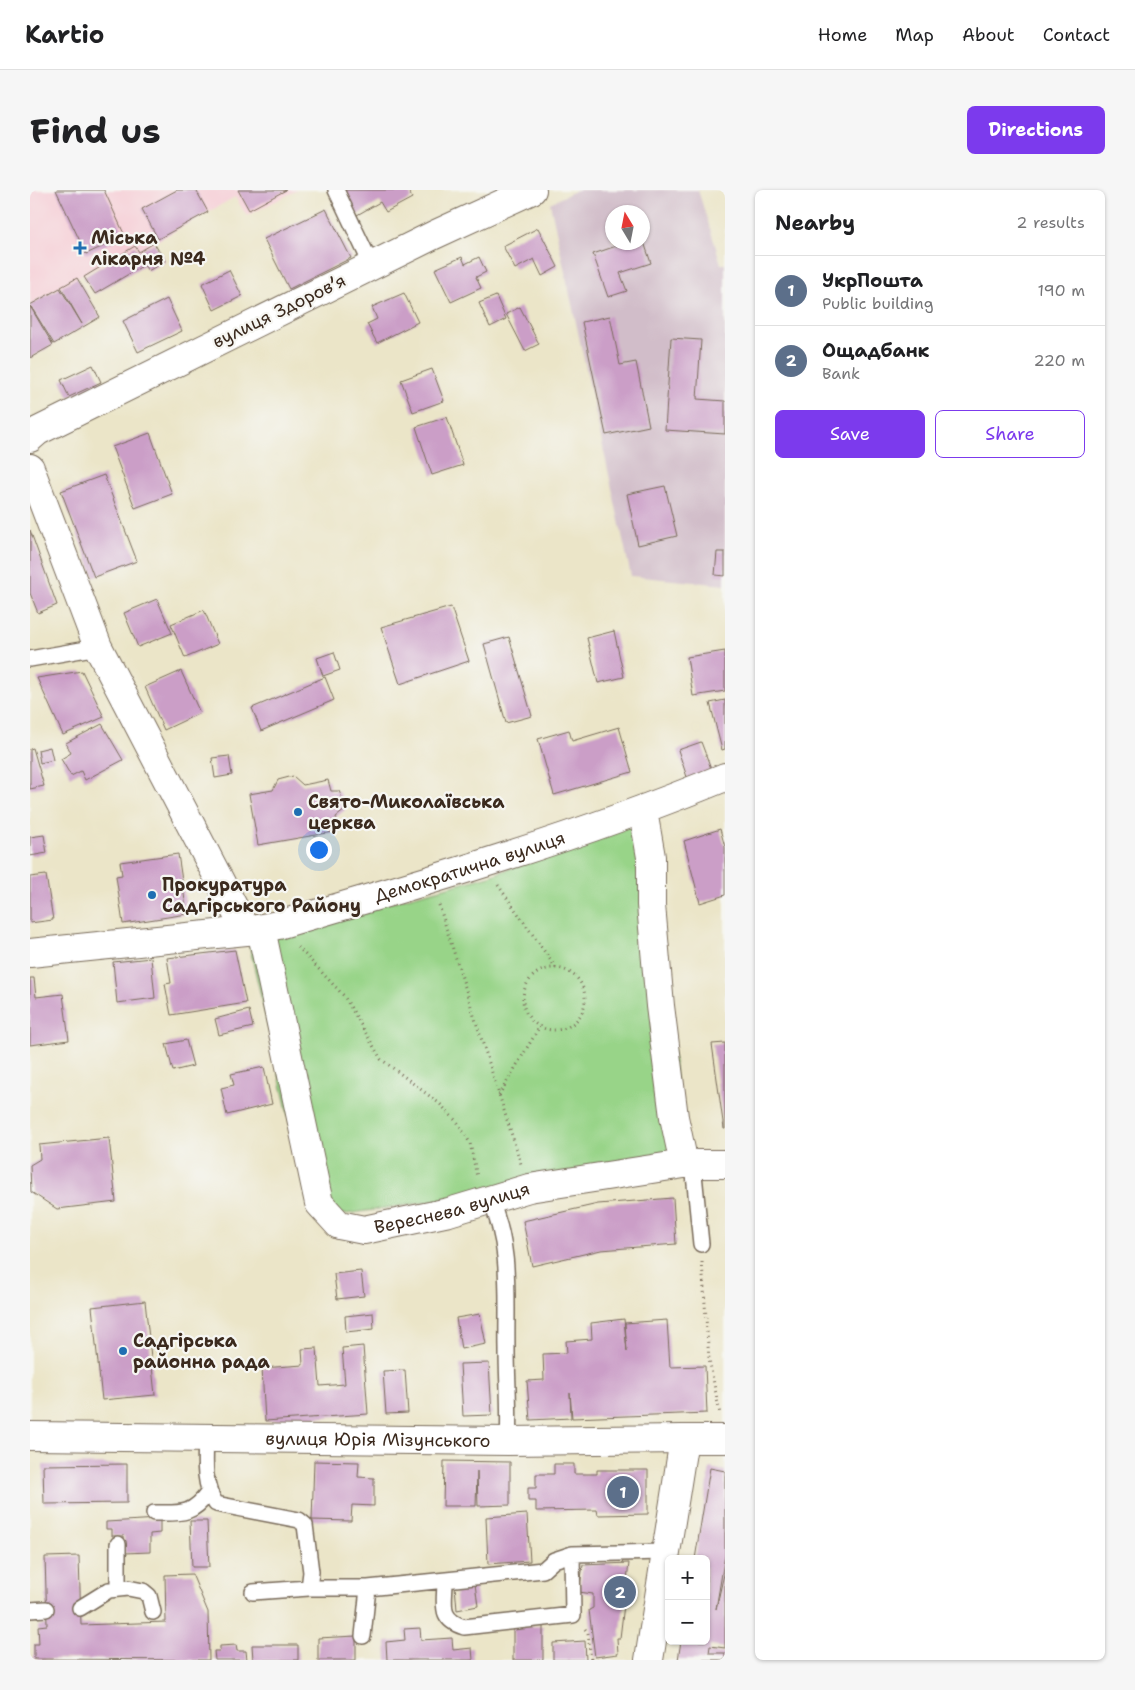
<!DOCTYPE html>
<html lang="en">
<head>
<meta charset="utf-8">
<style>
  body { margin:0; font-family:"Shantell Sans",sans-serif; background:#f6f6f6; color:#202124 }
  .controls { position:absolute; right:15px; bottom:15px; display:grid; overflow:hidden; border-radius:8px; box-shadow:0 1px 4px #0004 }
  .controls button { width:45px; height:45px; display:grid; place-items:center; padding:0; border:0; border-bottom:1px solid #e0e0e0; background:#fff; color:#202124; font:25px sans-serif }
  .compass { position:absolute; left:575px; top:15px; width:45px; height:45px; border-radius:50%; background:#fff; box-shadow:0 1px 4px #0004; rotate:350deg }
  .you { position:absolute; left:288px; top:659px; width:18px; height:18px; margin:-12px; border:4px solid #fff; border-radius:50%; background:#1a73e8; box-shadow:0 0 0 8px #1a73e833 }
  .badge { display:grid; place-items:center; width:32px; height:32px; border-radius:50%; background:#7c3aed; color:#fff; font-size:16px; font-weight:700 }
  .pin { position:absolute; translate:-50% -50%; border:2px solid #fff; box-shadow:0 1px 5px #0006 }
  .list { margin:0; padding:0; list-style:none }
  h2 { display:flex; justify-content:space-between; align-items:center; height:65px; margin:0; padding:0 20px; font-size:21px }
  h2 small { font-size:16px; font-weight:400; color:#757577 }
  .list li { display:grid; grid-template-columns:32px 1fr auto; gap:15px; align-items:center; box-sizing:border-box; height:70px; padding:0 20px; border-top:1px solid #e0e0e0 }
  .list b { display:block; font-size:19px; white-space:nowrap }
  .list p { margin:0; font-size:16px; white-space:nowrap; color:#757577 }
  .list em { font-size:16px; font-style:normal; color:#757577 }
  .actions { display:flex; gap:10px; padding:15px 20px }
  .actions a { flex:1; padding:11px 0; border:1px solid #7c3aed; border-radius:8px; text-align:center; font-size:18px; color:#7c3aed }
  .actions .main { background:#7c3aed; color:#fff }
  .map { position:relative; flex:none; width:695px; height:1470px; overflow:hidden; border-radius:8px }
  header { display:flex; align-items:center; gap:30px; box-sizing:border-box; height:70px; padding:0 25px; background:#fff; border-bottom:1px solid #e0e0e0 }
  header strong { font-size:24px }
  nav { display:flex; gap:28px; margin-inline-start:auto; font-size:18px }
  .intro { display:flex; align-items:center; justify-content:space-between; box-sizing:border-box; height:120px; padding:0 30px }
  h1 { margin:0; font-size:35px }
  .button { padding:12px 22px; border-radius:8px; background:#7c3aed; color:#fff; font-size:18px; font-weight:700 }
  main { display:flex; gap:30px; padding:0 30px }
  aside { flex:1; background:#fff; border-radius:8px; box-shadow:0 1px 4px #0004 }
  .map>svg:first-child { display:block }
</style>
</head>
<body>
<header>
<strong>Kartio</strong>
<nav><a>Home</a><a>Map</a><a>About</a><a>Contact</a></nav>
</header>
<div class="intro"><h1>Find us</h1><a class="button">Directions</a></div>
<main>
<div class="map">
<svg width="695" height="1470" viewBox="0 0 695 1470">
  <rect width="100%" height="100%" fill="#f6f6f2"/>
  <filter id="ink" filterUnits="userSpaceOnUse"><feTurbulence type="fractalNoise" baseFrequency=".02" numOctaves="2"/><feDisplacementMap in="SourceGraphic" scale="10" xChannelSelector="R" yChannelSelector="G"/><feConvolveMatrix kernelMatrix="1 2 1 2 8 2 1 2 1" color-interpolation-filters="sRGB"/></filter>
  <filter id="wash" filterUnits="userSpaceOnUse"><feTurbulence type="fractalNoise" baseFrequency=".0096" numOctaves="4" result="noise"/><feDisplacementMap in="SourceGraphic" scale="20" xChannelSelector="R" yChannelSelector="G"/><feGaussianBlur stdDeviation="1.12" result="paint"/><feColorMatrix in="noise" values="0 0 0 0 0 0 0 0 0 0 0 0 0 0 0 0 0 1.4 0 .05"/><feComposite in="paint" operator="in"/></filter>
  <g filter="url(#wash)">
    <rect width="100%" height="100%" fill="#ebe5c8"/>
    <path fill="#f6cfd7" d="M0,0H267L217,26L205,7L109,61L106,55L0,114Z"/>
    <path fill="#d1bdc9" fill-rule="evenodd" d="M547,0H668L691,74H695V395L601,386L520,13ZM582,22H612V52H582Z"/>
    <path fill="#98d488" stroke="#6a7f53" d="M621,626L654,974L282,1029L218,750L460,686Z"/>
    <g id="blocks">
      <path fill="#cb9ec7" d="M26,0H74L95,46L56,64Z
        M147,0H166L178,22L128,49L112,19Z
        M208,0H256L219,20Z
        M313,0H378L382,8L356,22L350,12L327,25Z
        M296,19L321,68L259,99L234,49Z
        M508,38L528,77L512,86L504,69L485,79L473,56Z
        M598,52H614L621,73L590,83L597,101L578,107L563,64Z
        M124,53L135,71L118,81L114,75L65,104L54,87L105,56L109,62Z
        M432,67L435,74L449,67L456,82L446,87L451,98L421,112L405,79Z
        M199,80L212,106L184,120L172,94Z
        M47,88L70,127L24,154L0,115L30,98L52,134L31,97Z
        M374,103L388,132L347,153L337,134L347,129L342,117Z
        M466,106L476,129L460,137L449,113Z
        M137,109L152,141L108,162L93,131Z
        M0,116L23,155L0,168Z
        M490,117L509,154L495,161L476,124Z
        M580,126L590,175L606,172L619,236L576,245L552,132Z
        M641,148L671,150L667,209L695,211V244L635,240Z
        M63,175L71,192L39,207L31,190Z
        M402,179L414,211L383,222L371,190Z
        M417,227L433,275L402,285L386,237Z
        M120,243L142,304L105,318L82,257Z
        M74,285L107,371L64,387L31,301Z
        M635,296L647,346L608,355L597,304Z
        M0,340L27,415L8,423L0,403Z
        M687,362H695V386L685,385Z
        M127,409L142,443L108,457L94,423Z
        M421,417L439,471L370,494L351,437Z
        M174,420L188,454L155,468L141,434Z
        M584,441L594,487L568,493L557,448Z
        M479,447L502,526L476,533L454,454Z
        M695,461V501L663,506L657,467Z
        M304,462L310,480L293,486L287,468Z
        M52,481L74,527L33,545L7,488Z
        M151,481L170,523L134,540L115,497Z
        M295,487L304,510L231,541L222,518Z
        M695,510V559L692,560L680,513Z
        M72,534L93,570L55,590L51,581L41,586L31,569L41,563L36,553Z
        M589,537L602,582L524,605L508,549L539,540L542,551Z
        M671,552L682,581L658,590L648,560Z
        M20,557L23,570L10,573L8,560Z
        M3,558L14,596L0,599V559Z
        M199,566L202,585L185,588L182,568Z
        M263,586L273,595L298,590L301,601H309L315,615V620L306,627L309,641L228,655L219,604L243,600L248,590Z
        M690,639L695,657V705L670,713L654,651Z
        M14,645L17,663L0,666V647Z
        M148,664L157,724L93,734L86,686L92,685L90,672Z
        M16,685L23,730L0,733V687Z
        M205,760L216,813L141,825L135,794L141,793L137,768Z
        M121,768L125,808L87,813L83,772Z
        M0,788H4L6,807L33,804L39,850L0,855Z
        M219,820L223,837L189,845L185,829Z
        M156,850L163,876L143,881L136,854Z
        M695,853V939H694L682,854Z
        M234,877L242,914L197,925L191,898L204,895L201,884Z
        M79,948L86,1012L27,1019L1,1002L0,975L10,969L9,955Z
        M643,1008L646,1054L571,1060L502,1076L493,1031L568,1014Z
        M331,1081L334,1106L307,1109L304,1084Z
        M115,1111L125,1205L72,1210L62,1117Z
        M343,1123L344,1139L316,1142L315,1126Z
        M450,1124L456,1154L431,1159L426,1128Z
        M594,1129L597,1162L595,1133L637,1130L640,1177L675,1176L677,1223L542,1228L540,1203L541,1228L500,1230L497,1191L514,1190L513,1164L537,1163L536,1151L562,1149L561,1133Z
        M333,1156L338,1224L235,1231L232,1178L273,1175L272,1159L287,1158L290,1196L315,1194L312,1158Z
        M459,1173L462,1225L433,1226L430,1174Z
        M375,1180L378,1223L356,1224L353,1181Z
        M284,1271L329,1272L328,1287L344,1288V1316L322,1315L321,1331L282,1330Z
        M414,1271L480,1272V1315L448,1316L447,1281L446,1316H413Z
        M97,1274V1313L14,1314L13,1275Z
        M524,1274H544V1284H567V1280H618V1324L568,1325L567,1320L506,1321V1311H498V1298H506V1284H524Z
        M680,1278L695,1281V1365L686,1419L695,1380V1458L680,1456L679,1463H695V1470H648L651,1451H676V1369H665Z
        M497,1324L500,1371L458,1374L456,1327Z
        M130,1329V1343L120,1344V1362L95,1363L94,1346H82V1339H76V1332Z
        M160,1331H177L179,1377H162Z
        M49,1366L51,1435L136,1432L135,1385L162,1384L178,1422L179,1470L4,1469V1454H9L8,1436L17,1435L15,1367Z
        M599,1373L590,1448H587L588,1464L565,1467L559,1420L563,1418V1404L549,1402L553,1375Z
        M445,1394L448,1416L427,1420L425,1396Z
        M513,1436V1470H483V1437Z
        M390,1438L391,1450L422,1448L423,1460L442,1458L443,1470H357L356,1452L375,1450L374,1439Z
        M326,1446V1470H288V1448Z
        M555,1451L556,1470H523V1453Z
        M206,1455L207,1461H216L217,1470H185L184,1461H190V1456Z
        M222,1455H268V1470H223Z"/>
    </g>
  </g>
  <g filter="url(#ink)">
    <use href="#blocks" fill-opacity="0" stroke="#796b5a" stroke-width="1"/>
    <g fill="none" stroke-linecap="round" stroke-linejoin="round">
      <defs>
        <path id="service" d="M306,0L342,76
          M0,469L68,457
          M663,974L671,1054
          M460,1010C482,1057 476,1108 477,1160C477,1190 480,1221 478,1251
          M176,1248C175,1271 173,1295 186,1314L269,1330L275,1335L281,1382L279,1398H338L513,1380L524,1370L542,1364L635,1362
          M124,1323C149,1323 162,1326 178,1303
          M88,1354V1399
          M415,1391C415,1414 408,1429 434,1437L543,1425L542,1364
          M223,1402L279,1398
          M50,1418L79,1400L98,1398L113,1401L119,1406L123,1422
          M0,1420L16,1419
          M333,1446L338,1398"/>
        <g id="minor">
          <path d="M0,248L8,241L404,45L502,0"/>
          <path d="M0,278L68,457L216,741"/>
          <path d="M613,621L621,667V715L630,816L644,927L654,974"/>
          <path id="s1" d="M231,739L289,1013L309,1035L334,1040L419,1022L499,998L654,974H695"/>
          <path id="s2" d="M0,763L216,741L248,735C399,691 550,647 695,587"/>
          <path id="s3" d="M0,1246L478,1251L654,1249"/>
        </g>
        <path id="secondary" d="M619,1470L654,1249H695"/>
      </defs>
      <use href="#service" stroke="#796b5a" stroke-width="18"/>
      <use href="#minor" stroke="#796b5a" stroke-width="30"/>
      <use href="#secondary" stroke="#796b5a" stroke-width="30"/>
      <path stroke="#796b5a" stroke-width="3" stroke-dasharray="1 4" stroke-linecap="butt" d="M468,695L526,778
        M409,715L491,974
        M268,757L314,806L351,869L410,914L428,933L440,953L447,987
        M493 809a31 31 0 1 1 62 0a31 31 0 1 1-62 0Z
        M469,905L510,836
        M672,1072L679,1169L690,1224
        M555,1439L558,1443L561,1470"/>
      <use href="#service" stroke="#fff" stroke-width="15"/>
      <use href="#minor" stroke="#fff" stroke-width="28"/>
      <use href="#secondary" stroke="#fff" stroke-width="28"/>
    </g>
  </g>
  <g fill="#1f6fb2" stroke="#f6f6f2" stroke-width="2">
    <path d="M47.5 50.5h5v5h5v5h-5v5h-5v-5h-5v-5h5z"/>
    <circle cx="268" cy="622" r="5"/>
    <circle cx="122" cy="705" r="5"/>
    <circle cx="93" cy="1161" r="5"/>
  </g>
  <g text-anchor="middle" stroke-width="4.5" stroke-linejoin="round" paint-order="stroke">
    <g font-size="18" font-weight="bold" fill="#3b2a1e" stroke="#f6f6f2" text-anchor="start">
      <text x="61" y="54">Міська<tspan x="61" dy="21">лікарня №4</tspan></text>
      <text x="278" y="618">Свято-Миколаївська<tspan x="278" dy="21">церква</tspan></text>
      <text x="132" y="701">Прокуратура<tspan x="132" dy="21">Садгірського Району</tspan></text>
      <text x="103" y="1157">Садгірська<tspan x="103" dy="21">районна рада</tspan></text>
    </g>
    <g font-size="18" fill="#3b2a1e" stroke="#f6f6f2">
      <text transform="translate(249 121) rotate(-26)" y="6">вулиця Здоровʼя</text>
      <text dy="6" stroke="none"><textPath href="#s2" startOffset="450">Демократична вулиця</textPath></text>
      <text dy="6" stroke="none"><textPath href="#s1" startOffset="426">Вереснева вулиця</textPath></text>
      <text dy="6" stroke="none"><textPath href="#s3" startOffset="348">вулиця Юрія Мізунського</textPath></text>
    </g>
  </g>
</svg>
<div class="controls">
<button>+</button>
<button>−</button>
</div>
<svg class="compass" viewBox="-18 -18 36 36"><path d="M0-13l5 13h-10z" fill="#e53935"/><path d="M0 13l5-13h-10z" fill="#757577"/></svg>
<div class="you"></div>
<div class="pin badge" style="left:593px;top:1302px;background:#5c6f8a">1</div>
<div class="pin badge" style="left:590px;top:1402px;background:#5c6f8a">2</div>
</div>
<aside>
<h2>Nearby<small>2 results</small></h2>
<ul class="list">
<li><span class="badge" style="background:#5c6f8a">1</span><div><b>УкрПошта</b><p>Public building</p></div><em>190 m</em></li>
<li><span class="badge" style="background:#5c6f8a">2</span><div><b>Ощадбанк</b><p>Bank</p></div><em>220 m</em></li>
</ul>
<div class="actions"><a class="main">Save</a><a>Share</a></div>
</aside>
</main>
</body>
</html>
